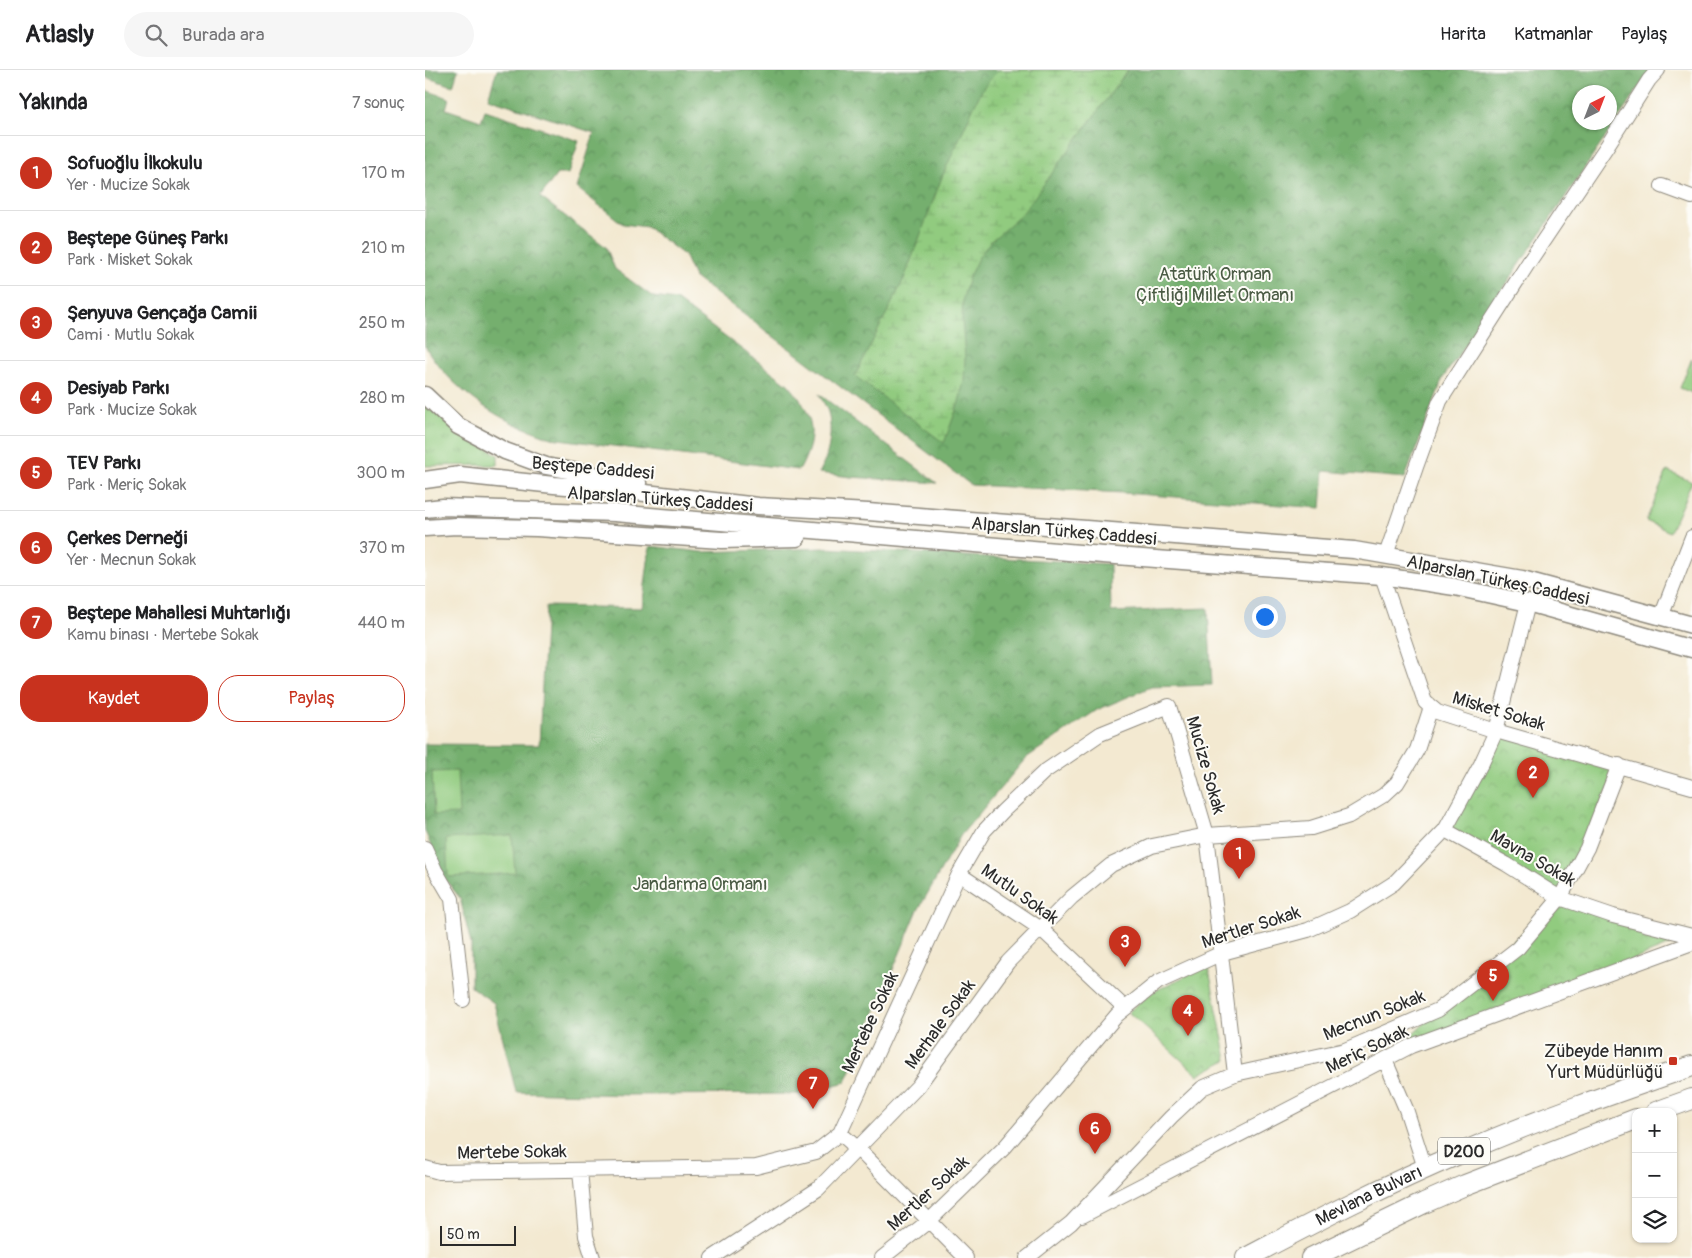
<!DOCTYPE html>
<html lang="tr">
<head>
<meta charset="utf-8">
<style>
  body { margin:0; font-family:Pangolin,sans-serif; background:#f6f6f6; color:#202124 }
  .controls { position:absolute; right:15px; bottom:15px; display:grid; overflow:hidden; border-radius:10px; box-shadow:0 1px 4px #0004 }
  .controls button { width:45px; height:45px; display:grid; place-items:center; padding:0; border:0; border-bottom:1px solid #e0e0e0; background:#fff; color:#202124; font:25px sans-serif }
  .compass { position:absolute; left:1147px; top:15px; width:45px; height:45px; border-radius:50%; background:#fff; box-shadow:0 1px 4px #0004; rotate:42deg }
  .scale { position:absolute; left:15px; bottom:12px; width:76px; box-sizing:border-box; padding-left:5px; border:2px solid #2b2b2b; border-top:0; font-size:14px; line-height:18px; white-space:nowrap; color:#2b2b2b; -webkit-text-stroke:4px #fdfcf7; paint-order:stroke }
  .you { position:absolute; left:839px; top:546px; width:18px; height:18px; margin:-12px; border:4px solid #fff; border-radius:50%; background:#1a73e8; box-shadow:0 0 0 8px #1a73e833 }
  .badge { display:grid; place-items:center; width:32px; height:32px; border-radius:50%; background:#c8321e; color:#fff; font-size:16px; font-weight:700 }
  .pin { position:absolute; translate:-50% -41px; filter:drop-shadow(0 1px 2px #0008) }
  .pin::after { content:''; position:absolute; top:26px; width:18px; height:15px; background:inherit; clip-path:polygon(0 0,100% 0,50% 100%) }
  .list { margin:0; padding:0; list-style:none }
  h2 { display:flex; justify-content:space-between; align-items:center; height:65px; margin:0; padding:0 20px; font-size:21px }
  h2 small { font-size:16px; font-weight:400; color:#757577 }
  .list li { display:grid; grid-template-columns:32px 1fr auto; gap:15px; align-items:center; box-sizing:border-box; height:75px; padding:0 20px; border-top:1px solid #e0e0e0 }
  .list b { display:block; font-size:19px; white-space:nowrap }
  .list p { margin:0; font-size:16px; white-space:nowrap; color:#757577 }
  .list em { font-size:16px; font-style:normal; color:#757577 }
  .actions { display:flex; gap:10px; padding:15px 20px }
  .actions a { flex:1; padding:11px 0; border:1px solid #c8321e; border-radius:20px; text-align:center; font-size:18px; color:#c8321e }
  .actions .main { background:#c8321e; color:#fff }
  .icon { flex:none; width:28px; height:28px; fill:none; stroke:currentColor; stroke-width:2; stroke-linecap:round; stroke-linejoin:round }
  .map { position:relative; flex:none; width:1267px; height:1188px; overflow:hidden }
  header { display:flex; align-items:center; gap:30px; box-sizing:border-box; height:70px; padding:0 25px; background:#fff; border-bottom:1px solid #e0e0e0 }
  header strong { font-size:24px }
  nav { display:flex; gap:28px; margin-inline-start:auto; font-size:18px }
  .search { width:350px; height:45px; background:#f6f6f6; display:flex; align-items:center; gap:12px; box-sizing:border-box; padding:0 18px; border-radius:28px; color:#757577; font-size:19px }
  main { display:flex }
  aside { flex:1; background:#fff }
  .map>svg:first-child { display:block }
</style>
</head>
<body>
<header>
<strong>Atlasly</strong>
<div class="search"><svg class="icon" aria-label="search" viewBox="0 0 24 24"><circle cx="10" cy="10" r="6"/><path d="M15 15l6 6"/></svg>Burada ara</div>
<nav><a>Harita</a><a>Katmanlar</a><a>Paylaş</a></nav>
</header>
<main>
<aside>
<h2>Yakında<small>7 sonuç</small></h2>
<ul class="list">
<li><span class="badge">1</span><div><b>Sofuoğlu İlkokulu</b><p>Yer · Mucize Sokak</p></div><em>170 m</em></li>
<li><span class="badge">2</span><div><b>Beştepe Güneş Parkı</b><p>Park · Misket Sokak</p></div><em>210 m</em></li>
<li><span class="badge">3</span><div><b>Şenyuva Gençağa Camii</b><p>Cami · Mutlu Sokak</p></div><em>250 m</em></li>
<li><span class="badge">4</span><div><b>Desiyab Parkı</b><p>Park · Mucize Sokak</p></div><em>280 m</em></li>
<li><span class="badge">5</span><div><b>TEV Parkı</b><p>Park · Meriç Sokak</p></div><em>300 m</em></li>
<li><span class="badge">6</span><div><b>Çerkes Derneği</b><p>Yer · Mecnun Sokak</p></div><em>370 m</em></li>
<li><span class="badge">7</span><div><b>Beştepe Mahallesi Muhtarlığı</b><p>Kamu binası · Mertebe Sokak</p></div><em>440 m</em></li>
</ul>
<div class="actions"><a class="main">Kaydet</a><a>Paylaş</a></div>
</aside>
<div class="map">
<svg width="1267" height="1188" viewBox="0 0 1267 1188">
  <defs>
    <pattern id="grass-tufts" width="24" height="20" patternUnits="userSpaceOnUse" patternTransform="scale(1.25)"><rect width="24" height="20" fill="#91cb7f"/><path d="M3 7l-1-3M5 7V3M7 7l1-3M15 17l-1-3M17 17v-4M19 17l1-3" fill="none" stroke="#7dae6e"/></pattern>
    <pattern id="forest-crowns" width="20" height="18" patternUnits="userSpaceOnUse" patternTransform="scale(1.25)"><rect width="20" height="18" fill="#74af6e"/><path d="M2 6a3 3 0 1 1 6 0M12 15a3 3 0 1 1 6 0" fill="none" stroke="#5f8f5b"/></pattern>
    <pattern id="wetland-marsh" width="20" height="14" patternUnits="userSpaceOnUse" patternTransform="scale(1.25)"><rect width="20" height="14" fill="#91cb7f"/><path d="M1 5h8M5 5V1M11 12h8M15 12V8" fill="none" stroke="#7dae6e"/></pattern>
    <pattern id="park-crowns" width="20" height="18" patternUnits="userSpaceOnUse" patternTransform="scale(1.25)"><rect width="20" height="18" fill="#91cb7f"/><path d="M2 6a3 3 0 1 1 6 0M12 15a3 3 0 1 1 6 0" fill="none" stroke="#7dae6e"/></pattern>
  </defs>
  <rect width="100%" height="100%" fill="#fdfcf7"/>
  <filter id="ink" filterUnits="userSpaceOnUse"><feTurbulence type="fractalNoise" baseFrequency=".02" numOctaves="2"/><feDisplacementMap in="SourceGraphic" scale="10" xChannelSelector="R" yChannelSelector="G"/><feConvolveMatrix kernelMatrix="1 2 1 2 8 2 1 2 1" color-interpolation-filters="sRGB"/></filter>
  <filter id="wash" filterUnits="userSpaceOnUse"><feTurbulence type="fractalNoise" baseFrequency=".0096" numOctaves="4" result="noise"/><feDisplacementMap in="SourceGraphic" scale="20" xChannelSelector="R" yChannelSelector="G"/><feGaussianBlur stdDeviation="1.12" result="paint"/><feColorMatrix in="noise" values="0 0 0 0 0 0 0 0 0 0 0 0 0 0 0 0 0 1.4 0 .05"/><feComposite in="paint" operator="in"/></filter>
  <g filter="url(#wash)">
    <rect width="100%" height="100%" fill="#f3e9d1"/>
    <path fill="url(#grass-tufts)" stroke="#5e7b55" d="M0,335L73,385V395L0,396Z"/>
    <path fill="url(#forest-crowns)" stroke="#506d4c" fill-rule="evenodd" d="M0,0H33L28,16L0,7Z
      M72,0H1226L1018,308L980,408L899,401L896,438L698,423L546,415L269,207L259,185L222,157L198,154L152,118L169,63L63,28ZM1154,22H1184V52H1154Z
      M0,20L24,28L21,39L56,51L60,40L154,71L143,104H132L115,127L181,177L190,199L228,227L251,230L363,314C388,343 394,364 375,399L373,400L126,368C114,363 101,359 90,354C55,338 19,309 0,276Z
      M394,324L512,413L426,407L394,403C404,385 408,362 403,342C401,336 397,330 394,324Z
      M225,476L277,482L400,478L685,494L686,542L783,538L787,615L726,617L672,640L601,688L536,765L492,842L421,1012L376,1024L204,1025L91,1022L69,933L46,917V874L35,828L18,807L0,761V674L114,675L121,536L217,538Z"/>
    <path fill="url(#wetland-marsh)" stroke="#5e7b55" d="M573,0H703L597,144L565,172L553,188L544,207L538,228L537,249L540,288L539,311L534,332L519,373L430,306L479,209L517,107L549,36L558,18Z"/>
    <path fill="url(#park-crowns)" stroke="#5e7b55" d="M1071,661L1194,695L1135,828L1267,866L960,990L1135,828L1020,760Z
      M783,895L802,990L773,1005L703,942L728,922Z"/>
    <path fill="#91cb7f" stroke="#5e7b55" d="M1267,288V323L1255,318Z
      M1242,401L1267,412L1245,462L1221,451Z
      M32,701L34,744L9,745L7,702Z
      M87,765L90,803L23,807L21,769Z"/>
  </g>
  <g filter="url(#ink)">
    <g fill="none" stroke-linecap="round" stroke-linejoin="round">
      <defs>
        <path id="minor" d="M1237,116L1267,127
          M961,485L991,397L1015,331L1104,192L1182,76L1224,10L1233,0
          M957,506L1000,632L1012,642L1071,661L1267,717
          M1236,547L1267,467
          M1020,760L1081,794L1135,828L1188,846L1267,866
          M0,778L10,800L27,829L38,930
          M534,804L616,859L700,938
          M960,990L981,1039L1000,1098
          M415,1063L433,1079L541,1188
          M0,1098L14,1102L331,1097L391,1082L415,1063L534,804L559,761L578,741L619,702L675,664L744,636L782,765L810,1004
          M155,1100L161,1166L168,1188
          M657,1146L986,976L1267,873
          M287,1188L393,1119L493,1016L583,892L647,827L686,795L727,776L782,765L886,758L924,746L959,725L972,713L992,680L1006,637
          M457,1188L505,1150L580,1077L692,945L733,912L797,883L883,860L925,841L969,813L1020,760L1056,694L1071,661L1103,533
          M602,1188L646,1153L746,1047L777,1018L810,1004L920,980L1013,940L1093,878L1135,828L1162,778L1194,695"/>
        <path id="major" d="M0,325L33,356L80,381L121,396L213,413
          M0,410L35,405L129,415L203,421L333,436L443,442L929,480L1097,509L1267,555
          M0,439L18,437L190,443L678,485L957,506L1030,517L1103,533L1267,579
          M0,458L31,456L112,458L297,470L372,468"/>
        <g id="highway">
          <path d="M1231,1042L1267,1029"/>
          <path id="s1" d="M821,1188C891,1151 962,1114 1036,1083C1111,1050 1189,1023 1267,996"/>
          <path d="M886,1188L999,1133L1040,1115L1211,1049"/>
        </g>
      </defs>
      <use href="#minor" stroke="#8f8a7e" stroke-width="16"/>
      <use href="#major" stroke="#8f8a7e" stroke-width="19"/>
      <use href="#highway" stroke="#8f8a7e" stroke-width="22"/>
      <use href="#minor" stroke="#fff" stroke-width="14"/>
      <use href="#major" stroke="#fff" stroke-width="16"/>
      <use href="#highway" stroke="#fff" stroke-width="20"/>
    </g>
  </g>
  <rect fill="#c8321e" stroke="#fdfcf7" stroke-width="2" x="1243" y="986" width="10" height="10" rx="2.5"/>
  <g text-anchor="middle" stroke-width="4" stroke-linejoin="round" paint-order="stroke">
    <rect fill="#fdfcf7" stroke="#6a6a68" stroke-width="1" x="1013" y="1067.5" width="52" height="27" rx="4"/>
    <g font-size="16" font-weight="bold" fill="#2b2b2b">
      <text x="1039" y="1087">D200</text>
    </g>
    <g font-size="18" fill="#4a5b44" stroke="#fdfcf7">
      <text x="790" y="210">Atatürk Orman<tspan x="790" dy="21">Çiftliği Millet Ormanı</tspan></text>
      <text x="275" y="820">Jandarma Ormanı</text>
    </g>
    <g font-size="18" fill="#2b2b2b" stroke="#fdfcf7">
      <text transform="translate(168 398) rotate(5)" y="6">Beştepe Caddesi</text>
      <text transform="translate(235 429) rotate(4)" y="6">Alparslan Türkeş Caddesi</text>
      <text transform="translate(639 461) rotate(5)" y="6">Alparslan Türkeş Caddesi</text>
      <text transform="translate(1073 510) rotate(12)" y="6">Alparslan Türkeş Caddesi</text>
      <text transform="translate(1074 641) rotate(17)" y="6">Misket Sokak</text>
      <text transform="translate(781 695) rotate(74)" y="6">Mucize Sokak</text>
      <text transform="translate(1108 788) rotate(30)" y="6">Mavna Sokak</text>
      <text transform="translate(595 824) rotate(35)" y="6">Mutlu Sokak</text>
      <text transform="translate(826 857) rotate(-18)" y="6">Mertler Sokak</text>
      <text transform="translate(949 945) rotate(-22)" y="6">Mecnun Sokak</text>
      <text transform="translate(445 952) rotate(-65)" y="6">Mertebe Sokak</text>
      <text transform="translate(515 954) rotate(-54)" y="6">Merhale Sokak</text>
      <text transform="translate(942 979) rotate(-26)" y="6">Meriç Sokak</text>
      <text transform="translate(87 1082) rotate(-1)" y="6">Mertebe Sokak</text>
      <text transform="translate(503 1123) rotate(-42)" y="6">Mertler Sokak</text>
      <text dy="6" stroke="none"><textPath href="#s1" startOffset="138">Mevlana Bulvarı</textPath></text>
    </g>
    <g font-size="18" fill="#2b2b2b" stroke="#fdfcf7" text-anchor="end">
      <text x="1238" y="987">Zübeyde Hanım<tspan x="1238" dy="21">Yurt Müdürlüğü</tspan></text>
    </g>
  </g>
</svg>
<div class="controls">
<button>+</button>
<button>−</button>
<button><svg class="icon" aria-label="layers" viewBox="0 0 24 24"><path d="M12 4l9 5-9 5-9-5zM3 14l9 5 9-5"/></svg></button>
</div>
<svg class="compass" viewBox="-18 -18 36 36"><path d="M0-13l5 13h-10z" fill="#e53935"/><path d="M0 13l5-13h-10z" fill="#757577"/></svg>
<div class="scale">50 m</div>
<div class="you"></div>
<div class="pin badge" style="left:814px;top:809px">1</div>
<div class="pin badge" style="left:1108px;top:728px">2</div>
<div class="pin badge" style="left:700px;top:897px">3</div>
<div class="pin badge" style="left:763px;top:966px">4</div>
<div class="pin badge" style="left:1068px;top:931px">5</div>
<div class="pin badge" style="left:670px;top:1084px">6</div>
<div class="pin badge" style="left:388px;top:1039px">7</div>
</div>
</main>
</body>
</html>
